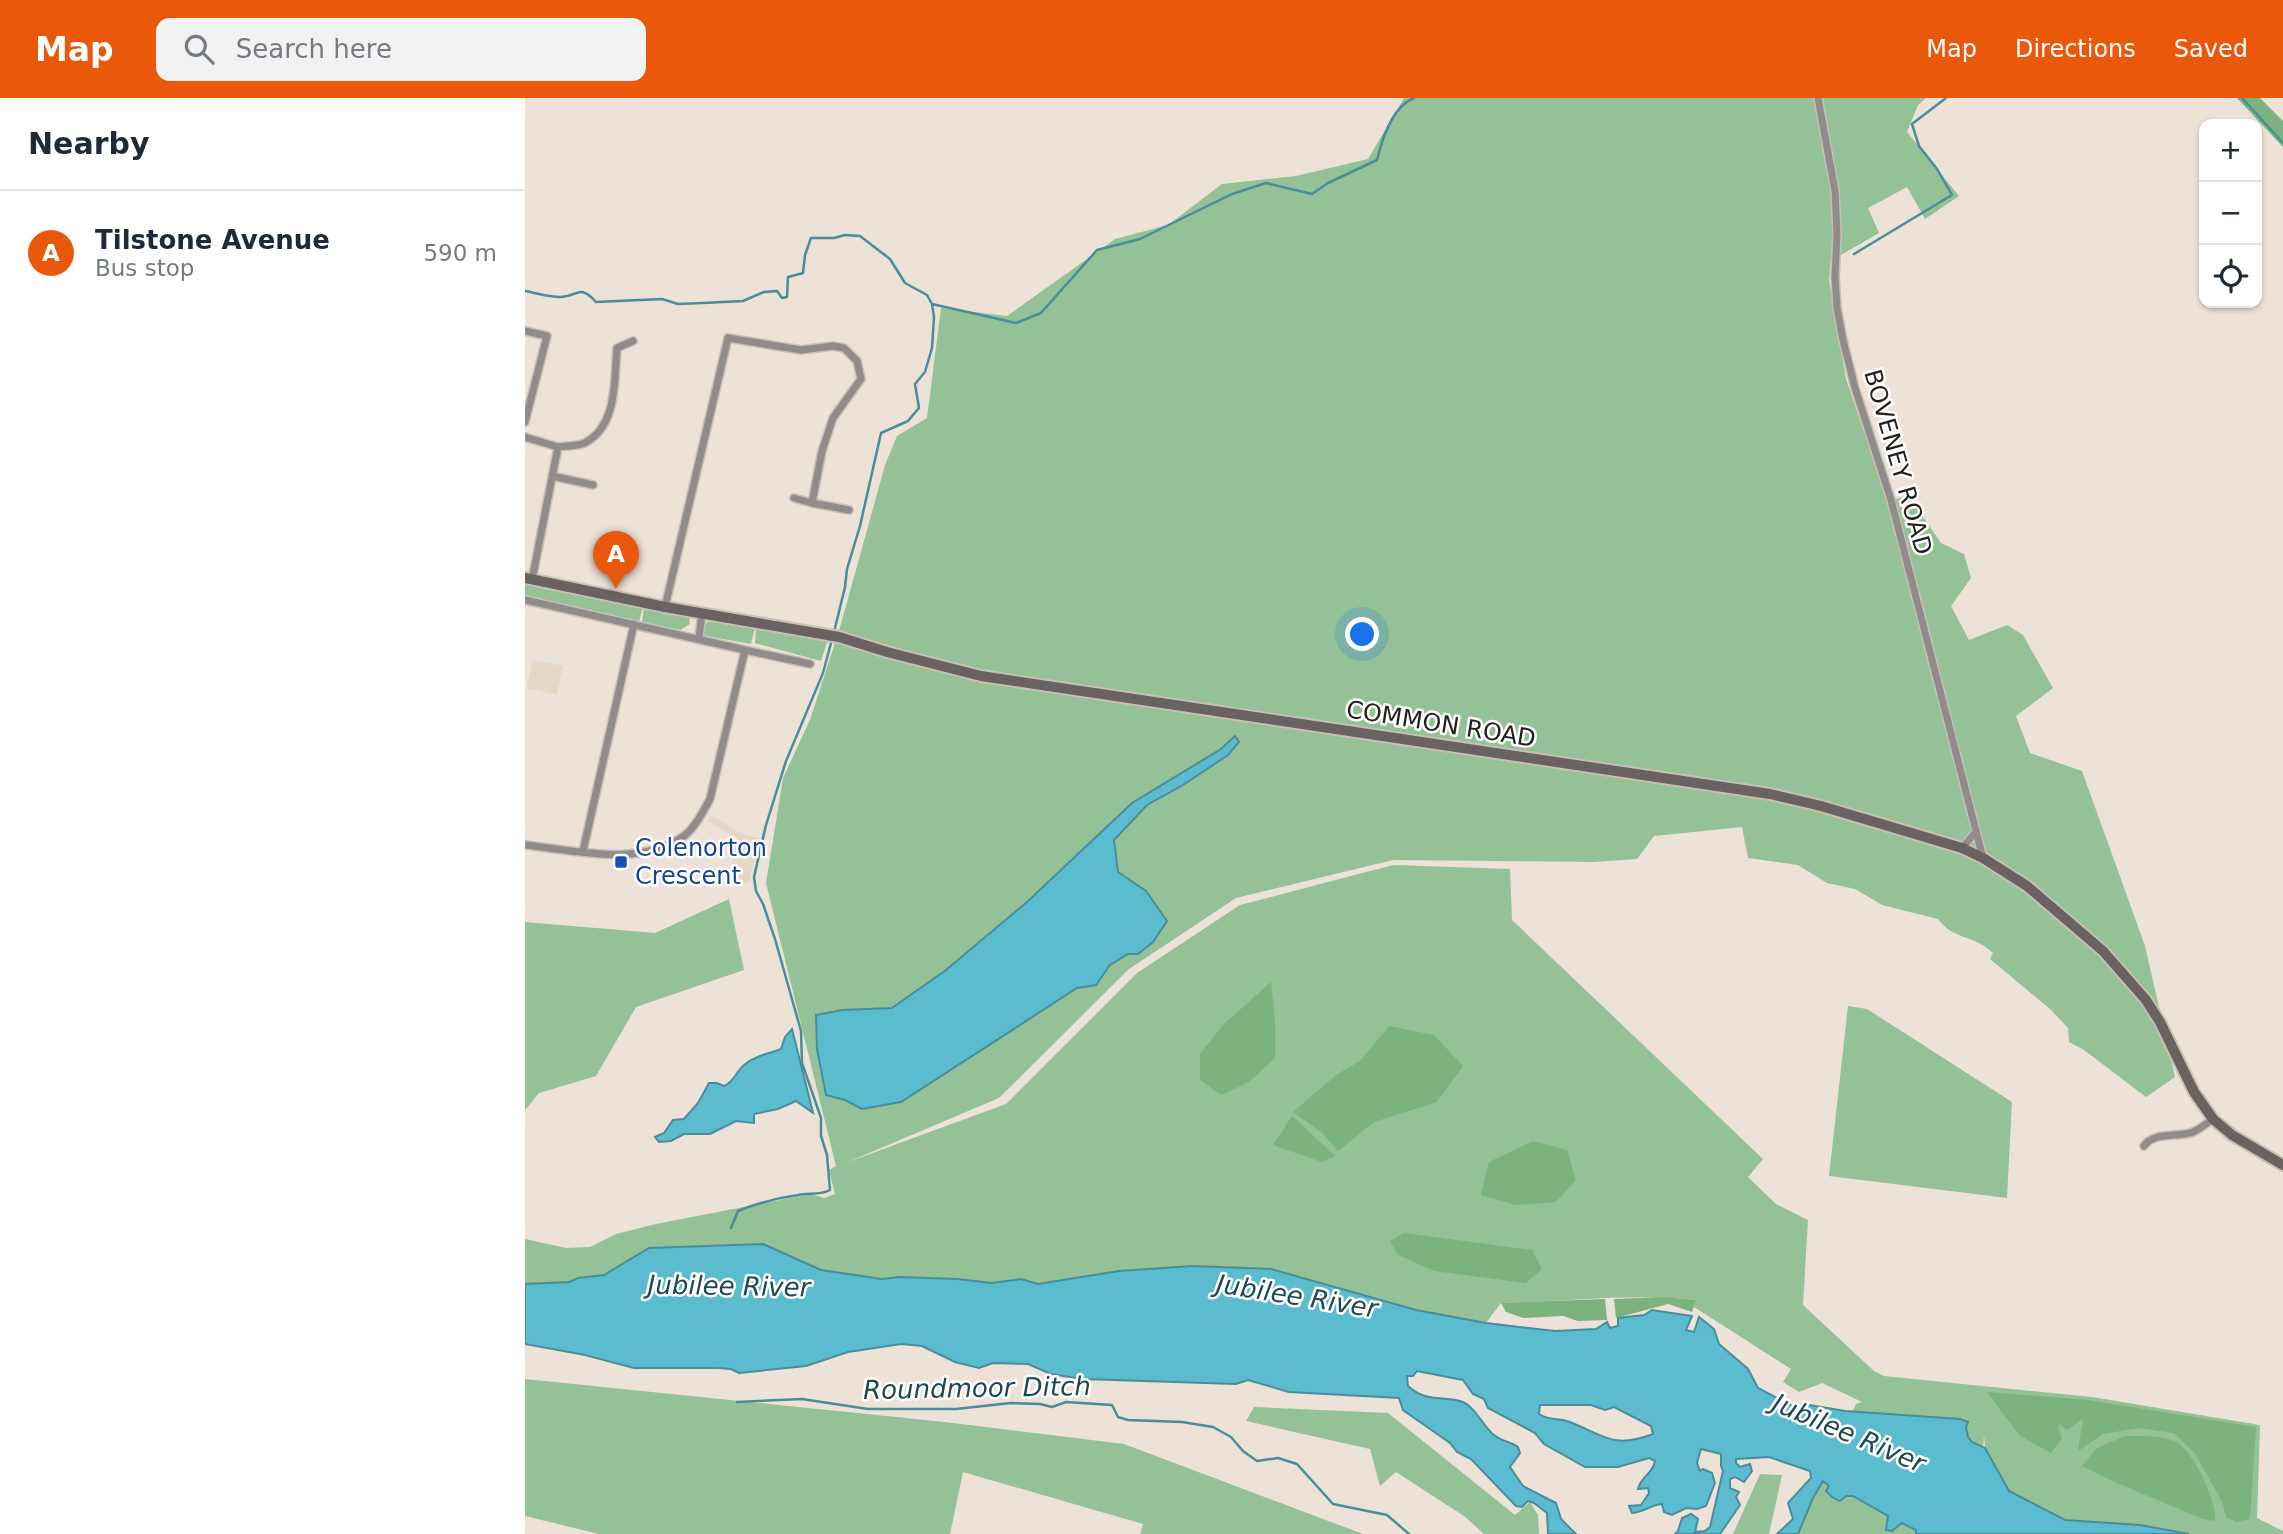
<!DOCTYPE html>
<html lang="en">
<head>
<meta charset="utf-8">
<style>
  body { margin:0; font-family:"DejaVu Sans",sans-serif; background:#f2f2f3; color:#1f2937 }
  .controls { position:absolute; right:21px; top:21px; display:grid; overflow:hidden; border-radius:14px; box-shadow:0 2px 5px #0004 }
  .controls button { width:63px; height:63px; display:grid; place-items:center; padding:0; border:0; border-bottom:2px solid #e0e1e3; background:#fff; color:#1f2937; font:35px sans-serif }
  .you { position:absolute; left:838px; top:537px; width:24px; height:24px; margin:-18px; border:5px solid #fff; border-radius:50%; background:#1a73e8; box-shadow:0 0 0 10px #1a73e833 }
  .badge { display:grid; place-items:center; width:46px; height:46px; border-radius:50%; background:#ea580c; color:#fff; font-size:23px; font-weight:700 }
  .pin { position:absolute; translate:-50% -58px; filter:drop-shadow(0 2px 4px #0008) }
  .pin::after { content:''; position:absolute; top:37px; width:24px; height:21px; background:inherit; clip-path:polygon(0 0,100% 0,50% 100%) }
  .list { margin:0; padding:0; list-style:none }
  h2 { display:flex; justify-content:space-between; align-items:center; height:91px; margin:0; padding:0 28px; font-size:30px }
  h2 small { font-size:23px; font-weight:400; color:#747a83 }
  .list li { display:grid; grid-template-columns:46px 1fr auto; gap:21px; align-items:center; box-sizing:border-box; height:126px; padding:0 28px; border-top:2px solid #e0e1e3 }
  .list b { display:block; font-size:26px; white-space:nowrap }
  .list p { margin:0; font-size:23px; white-space:nowrap; color:#747a83 }
  .list em { font-size:23px; font-style:normal; color:#747a83 }
  .icon { flex:none; width:38px; height:38px; fill:none; stroke:currentColor; stroke-width:2; stroke-linecap:round; stroke-linejoin:round }
  .map { position:relative; flex:none; width:1758px; height:1436px; overflow:hidden }
  header { display:flex; align-items:center; gap:42px; box-sizing:border-box; height:98px; padding:0 35px; background:#ea580c; color:#fff }
  header strong { font-size:33px }
  nav { display:flex; gap:38px; margin-inline-start:auto; font-size:24px }
  .search { width:490px; height:63px; background:#f2f2f3; display:flex; align-items:center; gap:18px; box-sizing:border-box; padding:0 24px; border-radius:14px; color:#747a83; font-size:26px }
  main { display:flex }
  aside { flex:1; background:#fff }
  .map>svg:first-child { display:block }
</style>
</head>
<body>
<header>
<strong>Map</strong>
<div class="search"><svg class="icon" aria-label="search" viewBox="0 0 24 24"><circle cx="10" cy="10" r="6"/><path d="M15 15l6 6"/></svg>Search here</div>
<nav><a>Map</a><a>Directions</a><a>Saved</a></nav>
</header>
<main>
<aside>
<h2>Nearby<small></small></h2>
<ul class="list">
<li><span class="badge">A</span><div><b>Tilstone Avenue</b><p>Bus stop</p></div><em>590 m</em></li>
</ul>
</aside>
<div class="map">
<svg width="1758" height="1436" viewBox="0 0 1758 1436">
  <rect width="100%" height="100%" fill="#ece2d8"/>
  <path fill="#e7d7c7" d="M8,562L38,568L32,597L9,591L4,592L2,588Z
    M187,718L217,736L234,740L224,784L202,786L212,740L183,723Z"/>
  <path fill="#94c195" d="M879,0H1401L1393,7L1382,34L1434,98L1400,121L1382,89L1343,110L1354,135L1316,157H1306L1304,182L1321,281L1363,404L1383,397L1416,445L1439,456L1446,480L1426,508L1444,542L1482,527L1498,537L1528,590L1491,618L1505,655L1557,673L1620,848L1650,979L1621,999L1559,952L1544,944L1543,930L1525,911L1465,861L1468,855C1450,837 1428,842 1413,821L1357,807L1330,791L1302,785L1273,767L1223,760L1217,729L1129,738L1112,761L1069,764L868,762L711,800L604,871L474,1000L323,1064L481,1006L612,875L715,807L868,767L985,771L987,822L1238,1061L1223,1079L1251,1106L1283,1122L1278,1207L1349,1273L1359,1278L1567,1299L1735,1327L1732,1420L1758,1433V1436H1576L1540,1422L1484,1393L1460,1350L1459,1337L1458,1351L1323,1323L1331,1306L1337,1304L1297,1285L1274,1294L1258,1284L1266,1271L1169,1209L1170,1202C1105,1195 1041,1204 976,1205L961,1225L891,1212L746,1171L668,1168L594,1173L513,1186L496,1181L466,1185L432,1181L375,1179L357,1181L296,1172L238,1146L124,1150L80,1177L53,1180L44,1184L0,1186V1141L41,1150L65,1149L91,1136L131,1126L286,1096L299,1100L310,1096L304,1072L311,1068L241,785L258,680L285,622L316,526L360,367L372,338L402,320L416,210L482,218L590,141L643,127L697,86L771,78L843,61Z
    M0,484L118,509L114,524L0,500Z
    M119,509L160,517L164,520L165,526L155,532L117,524Z
    M186,522L230,530L226,546L176,537L178,527Z
    M234,530L303,541L296,563L230,545L231,531Z
    M204,801L219,872L111,909L71,978L14,995L0,1012V824L130,835Z
    M1323,908L1342,911L1487,1004L1482,1100L1304,1078Z
    M0,1281L420,1324L599,1346L838,1436H615L618,1426L438,1374L425,1436H74L0,1418Z
    M729,1309L863,1315L990,1417L1005,1404L1013,1417L1014,1436H959L939,1418L871,1374L855,1388L845,1351L721,1323Z
    M1235,1376L1257,1377L1244,1436H1208Z
    M1299,1379L1329,1391L1407,1436H1252L1268,1421L1263,1405Z"/>
  <path fill="#7cb27d" d="M1712,0H1735L1758,23V49Z
    M746,884L750,921V960L724,984L696,997L675,982V956L698,927Z
    M864,928L909,937L938,968L912,1004L849,1024L813,1053L796,1034L768,1014L811,977L835,963Z
    M767,1018L810,1058L797,1064L748,1047Z
    M1008,1043L1042,1052L1051,1082L1031,1104L991,1107L956,1097L964,1064Z
    M879,1135L1007,1152L1017,1171L1001,1185L909,1173L873,1157L865,1143Z
    M1139,1199L1171,1202L1167,1214L1143,1206L1091,1220L1089,1201Z
    M1080,1201L1082,1222L1053,1223L1038,1218L998,1220L981,1214L976,1205Z
    M1462,1294L1563,1302L1731,1329L1725,1421L1712,1424L1701,1419L1698,1406L1670,1355L1649,1335L1613,1330L1578,1336L1553,1353L1558,1321L1542,1332L1535,1326L1533,1330L1537,1340L1526,1355L1494,1337Z
    M1600,1338C1616,1338 1634,1337 1649,1343C1667,1349 1693,1405 1690,1423L1678,1421L1592,1385L1557,1368L1572,1350Z"/>
  <path fill="#5bbcd0" stroke="#4a8d9a" stroke-width="2" fill-rule="evenodd" d="M710,638L714,644L703,657L658,687L622,707L589,742L593,774L621,793L642,823L628,844L613,856H603L585,867L571,887L552,890L376,1004L337,1011L320,1002L301,997L292,951L291,917L317,912L367,910L421,872L502,804L607,705L696,651Z
    M267,931L288,1015L271,1003L253,1011L229,1016V1025L211,1023L185,1036H159L146,1043L134,1044L130,1039L139,1035L148,1022L159,1021L173,1005L184,985H192L199,988C209,984 211,974 219,967C229,958 243,956 256,951L260,939Z
    M238,1146L296,1172L357,1181L375,1179L432,1181L466,1185L496,1181L513,1186L594,1173L668,1168L746,1171L891,1212L961,1225L1030,1233L1071,1231L1082,1224L1085,1230L1093,1228V1220L1119,1217L1127,1212L1167,1218L1161,1232L1169,1234L1174,1219L1189,1231L1194,1246L1223,1271L1233,1290L1271,1310L1279,1306L1320,1313L1435,1321L1443,1324L1441,1329L1443,1339L1447,1344L1460,1350L1484,1393L1540,1422L1615,1427L1664,1436H1391V1432L1377,1425L1367,1433L1361,1432L1363,1418L1328,1398H1321L1315,1403C1309,1401 1305,1398 1301,1393L1304,1388L1298,1383L1288,1400L1273,1436H1252L1268,1421L1263,1405L1286,1380L1285,1373L1244,1359L1211,1361V1365L1215,1369L1225,1366L1227,1373L1219,1384L1210,1379L1205,1381V1390L1214,1394L1211,1399L1215,1407L1195,1436H1150L1153,1433L1157,1420L1166,1416L1173,1421L1170,1434L1180,1433L1185,1429L1198,1373L1196,1368V1356L1176,1351L1172,1365L1175,1373L1178,1371L1187,1375L1190,1385L1181,1408L1172,1411L1161,1410L1147,1417L1139,1414L1137,1406C1126,1407 1119,1414 1107,1415L1104,1408L1116,1407L1124,1395L1123,1390L1113,1391C1116,1378 1128,1376 1130,1363L1124,1360L1093,1369H1060L1019,1346L1010,1335L963,1310L959,1301L948,1296L938,1282L892,1273L888,1278H882L883,1288C900,1304 916,1298 935,1303C950,1307 957,1328 969,1337C976,1343 986,1344 993,1349L995,1355L985,1369L998,1388L1031,1405L1036,1421L1051,1436H1023L1022,1415L1009,1405L1003,1403L997,1409L991,1408L946,1361L932,1354L925,1345L878,1312L874,1300L764,1294L723,1282L711,1286L557,1281L526,1276L503,1266L468,1265L454,1270L430,1264L397,1248L376,1246L323,1254L281,1268L214,1275L206,1271L193,1270H109L60,1257L0,1246V1186L44,1184L53,1180L79,1177L124,1150ZM1015,1307H1066L1080,1312L1089,1309L1126,1328L1128,1336C1088,1351 1080,1338 1045,1324C1033,1319 1027,1324 1014,1316Z"/>
  <g fill="none" stroke-linecap="round" stroke-linejoin="round">
    <path stroke="#4a8d9a" stroke-width="2.5" d="M1717,0L1758,45
      M1329,156L1427,97L1412,71L1394,48L1387,26L1421,0
      M0,193C11,195 24,199 35,199C53,199 54,185 71,204L137,201L153,206L178,205L218,203L239,194L252,193L257,200L262,199L263,179L278,175L280,157L286,140H309L320,137L335,138L365,161L380,185L402,197L407,206L409,219L407,250L400,274L390,286L394,310L383,323L356,335L335,428L322,471L320,489L310,530
      M407,206L491,225L516,215L572,152L615,141L707,96L741,85L787,96L803,85L852,62C857,41 868,8 889,0
      M206,1130L213,1113C233,1105 252,1100 273,1097C283,1095 297,1097 305,1092L302,1057L296,1038V1020L277,965L276,933L250,841L238,806L231,793L229,779L241,727L261,663L298,575L306,545
      M212,1304L277,1301L343,1311H431L486,1305L515,1306L527,1309L541,1304L587,1307L593,1319L603,1322L657,1324L688,1329L706,1339L718,1353L732,1363L753,1360L772,1366L808,1406L862,1417L884,1436"/>
    <defs>
      <path id="street" d="M1293,0L1310,93L1312,135L1310,179L1312,210L1318,242L1330,290L1366,402L1458,760
        M0,233L22,238L0,324
        M0,339L33,349L7,482
        M33,349C41,348 53,348 60,345C93,327 89,282 92,250L108,243
        M27,378L68,387
        M269,400L287,405
        M0,502L220,552L185,701C178,714 169,732 156,740C112,769 49,752 0,747
        M140,509L203,240L276,252L308,248L319,250L332,263L336,281L308,320L297,353L287,405L324,412
        M174,540L177,515
        M220,552L285,566
        M1437,750L1450,735
        M58,753L109,526
        M1619,1048C1629,1033 1653,1040 1668,1034C1675,1031 1682,1025 1688,1021"/>
      <path id="secondary" d="M0,480L140,509L314,539L362,554L456,578L1245,696L1296,708L1437,750L1458,760L1502,788L1578,853L1621,902L1635,924L1669,994L1688,1021L1707,1037L1758,1067"/>
    </defs>
    <use href="#street" stroke="#c8bfb6" stroke-width="10"/>
    <use href="#secondary" stroke="#c8bfb6" stroke-width="14"/>
    <use href="#street" stroke="#918b8b" stroke-width="7"/>
    <use href="#secondary" stroke="#6a6161" stroke-width="10"/>
  </g>
  <rect fill="#1a4fb4" stroke="#fff" stroke-width="2.5" x="89" y="757" width="14" height="14" rx="3.5"/>
  <g text-anchor="middle" stroke-width="5" stroke-linejoin="round" paint-order="stroke">
    <g font-size="24" fill="#221f1b" stroke="#fff">
      <text transform="translate(1373 364) rotate(74)" y="8">BOVENEY ROAD</text>
      <text transform="translate(916 626) rotate(9)" y="8">COMMON ROAD</text>
    </g>
    <g font-size="24" fill="#164399" stroke="#fff" text-anchor="start">
      <text x="110" y="758">Colenorton<tspan x="110" dy="28">Crescent</tspan></text>
    </g>
    <g font-size="26" font-style="italic" fill="#1d4852" stroke="#fff">
      <text transform="translate(204 1188) rotate(1)" y="9">Jubilee River</text>
      <text transform="translate(772 1198) rotate(9)" y="9">Jubilee River</text>
      <text transform="translate(452 1290) rotate(-1)" y="9">Roundmoor Ditch</text>
      <text transform="translate(1324 1335) rotate(23)" y="9">Jubilee River</text>
    </g>
  </g>
</svg>
<div class="controls">
<button>+</button>
<button>−</button>
<button><svg class="icon" aria-label="locate" viewBox="0 0 24 24"><circle cx="12" cy="12" r="6"/><path d="M12 2v4M12 18v4M2 12h4M18 12h4"/></svg></button>
</div>
<div class="you"></div>
<div class="pin badge" style="left:91px;top:491px">A</div>
</div>
</main>
</body>
</html>
